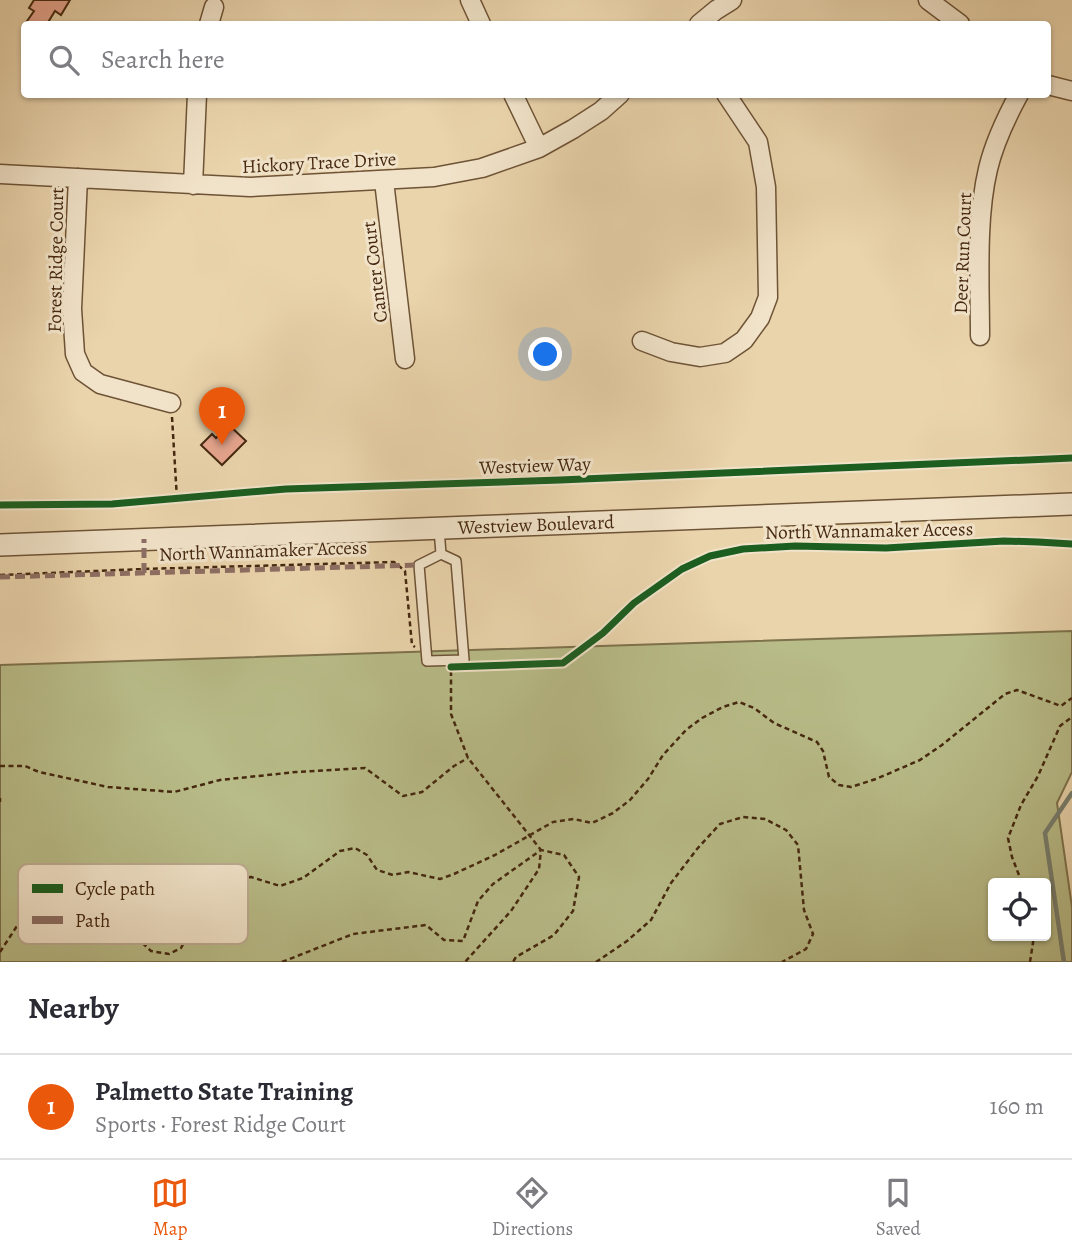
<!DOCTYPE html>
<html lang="en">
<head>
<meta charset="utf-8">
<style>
  body { margin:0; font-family:Alegreya,serif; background:#f7f7f7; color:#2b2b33 }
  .controls { position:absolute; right:21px; bottom:21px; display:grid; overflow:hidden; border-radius:7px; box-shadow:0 2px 5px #0004 }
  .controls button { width:63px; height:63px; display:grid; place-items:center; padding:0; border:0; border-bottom:2px solid #e1e1e2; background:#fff; color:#2b2b33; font:35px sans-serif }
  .you { position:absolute; left:546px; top:355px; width:24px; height:24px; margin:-18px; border:5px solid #fff; border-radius:50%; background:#1a73e8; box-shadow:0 0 0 10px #1a73e833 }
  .badge { display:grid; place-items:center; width:46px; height:46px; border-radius:50%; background:#ea580c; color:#fff; font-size:23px; font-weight:700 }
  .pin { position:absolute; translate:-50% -58px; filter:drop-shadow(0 2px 4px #0008) }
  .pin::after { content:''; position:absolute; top:37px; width:24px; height:21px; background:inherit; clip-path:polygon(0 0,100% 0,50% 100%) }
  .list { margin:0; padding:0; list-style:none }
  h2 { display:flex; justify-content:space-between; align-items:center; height:91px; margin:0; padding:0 28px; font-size:30px }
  h2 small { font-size:23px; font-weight:400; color:#7c7c81 }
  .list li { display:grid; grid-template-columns:46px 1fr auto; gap:21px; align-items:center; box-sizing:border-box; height:105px; padding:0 28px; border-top:2px solid #e1e1e2 }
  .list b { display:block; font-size:26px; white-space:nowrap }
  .list p { margin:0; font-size:23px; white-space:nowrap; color:#7c7c81 }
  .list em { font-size:23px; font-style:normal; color:#7c7c81 }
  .icon { flex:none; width:38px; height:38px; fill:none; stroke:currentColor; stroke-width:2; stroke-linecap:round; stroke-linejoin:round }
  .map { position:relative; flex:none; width:1072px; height:962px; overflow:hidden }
  .search { position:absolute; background:#fff; box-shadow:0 2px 5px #0004; left:21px; right:21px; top:21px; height:77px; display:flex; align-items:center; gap:18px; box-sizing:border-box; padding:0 24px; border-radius:7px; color:#7c7c81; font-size:26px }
  .sheet { height:196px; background:#fff }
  nav { display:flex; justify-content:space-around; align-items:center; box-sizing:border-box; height:98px; border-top:2px solid #e1e1e2; background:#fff; font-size:19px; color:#7c7c81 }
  nav a { display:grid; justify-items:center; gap:4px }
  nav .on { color:#ea580c }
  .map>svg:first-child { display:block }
</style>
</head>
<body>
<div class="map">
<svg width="1072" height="962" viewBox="0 0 1072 962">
  <rect width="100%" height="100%" fill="#ead4ac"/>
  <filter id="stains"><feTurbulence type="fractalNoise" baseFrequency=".00286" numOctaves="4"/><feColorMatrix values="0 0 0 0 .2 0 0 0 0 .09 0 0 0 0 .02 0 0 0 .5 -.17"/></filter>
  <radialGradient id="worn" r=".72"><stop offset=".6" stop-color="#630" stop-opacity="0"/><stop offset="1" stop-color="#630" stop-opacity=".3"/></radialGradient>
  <path fill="#b8bc88" stroke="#7e724c" stroke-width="2" fill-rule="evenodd" d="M1072,631V772L1057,803L1072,907V962H0V665ZM993,883H1046V936H993Z"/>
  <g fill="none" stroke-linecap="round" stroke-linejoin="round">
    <path stroke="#777e6e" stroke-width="4.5" d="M1064,962L1045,833L1072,793"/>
  </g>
  <path fill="#e7a68f" stroke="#45280f" stroke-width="2" d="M34,0H70L61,15L55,11L47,24H25L34,11L29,8Z
    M229,425L246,441L222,465L201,445L212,434L216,438Z"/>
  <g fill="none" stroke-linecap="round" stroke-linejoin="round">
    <defs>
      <path id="service" d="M439,529L441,554L456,561L464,660L427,661L419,565L441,554"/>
      <path id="minor" d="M470,0L481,24
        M928,0L960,24
        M209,24L214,7
        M699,24L716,10L732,0
        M1048,85L1072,91
        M513,94L539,148
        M0,174L250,187L434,177L482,168L539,148L573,129L601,111L620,94
        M78,178L72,309L75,354L83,372L100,384L171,403
        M384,181L405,359
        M193,185L197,94
        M980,336C980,283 976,219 988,169C994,143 1006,118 1019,94
        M642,341L671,352L700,357L725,353L744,340L760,318L768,297L766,187L758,142L726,94"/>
      <path id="tertiary" d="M0,545L1072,504"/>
    </defs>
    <use href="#service" stroke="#6e5336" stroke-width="12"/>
    <use href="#minor" stroke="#6e5336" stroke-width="21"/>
    <use href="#tertiary" stroke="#6e5336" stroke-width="24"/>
    <path stroke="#45280f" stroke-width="2.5" stroke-dasharray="5 3.5" stroke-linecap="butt" d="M172,417L177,499
      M0,575L144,569L394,562L405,571L412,645L415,647
      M451,671V714L468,758L541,850L539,869L511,911L465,962
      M0,766H25L39,772L108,787L174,792L220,780L296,772L365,768L403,796L422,792L454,766L468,758
      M0,798V802
      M1022,883L1012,857L1008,838L1021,805L1038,776L1060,726L1072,717
      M0,952L32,903L45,888L55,884L65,889L85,903L119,921L151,951L169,954L181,948L187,937L190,911L202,894L231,880L251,877L280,886L303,878L340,851L355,848L367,855L377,870L393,875L408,872L440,879L454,874L495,855L553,822L574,819L592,823L613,813L630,800L648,779L663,755L686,730L702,718L723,707L739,702L754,708L774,723L817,742L823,751L829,777L839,785L851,787L876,779L920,760L942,745L1005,694L1017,690L1061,706L1072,698
      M282,962L353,934L426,925L444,940L463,941L478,901L493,884L541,850L564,855L579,877L573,911L554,935L516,957L513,962
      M596,962L627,941L651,920L671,883L697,849L720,824L743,817L765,819L786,830L798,845L804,910L813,934L806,949L782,962
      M1030,962L1034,936"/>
    <use href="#service" stroke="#f1e3c9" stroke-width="9"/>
    <use href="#minor" stroke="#f1e3c9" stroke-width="18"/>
    <use href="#tertiary" stroke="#f1e3c9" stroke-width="21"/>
    <path stroke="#8d6e63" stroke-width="5" stroke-dasharray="10 5" stroke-linecap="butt" d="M144,573V539
      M0,577L419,565"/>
    <defs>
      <path id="cycleway" d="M0,505L112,504L286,489L560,480L1072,458
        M451,667L563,663L603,633L634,603L682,569L710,556L743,549L795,546L886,548L1004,541L1038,542L1072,544"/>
    </defs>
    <use href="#cycleway" stroke="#f1e3c9" stroke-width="11"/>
    <use href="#cycleway" stroke="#1b5e20" stroke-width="7"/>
  </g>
  <g text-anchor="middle" stroke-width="6" stroke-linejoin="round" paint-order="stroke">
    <g font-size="19" fill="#45280f" stroke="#f1e3c9">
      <text transform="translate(319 162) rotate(-3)" y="7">Hickory Trace Drive</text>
      <text transform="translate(962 253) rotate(-88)" y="7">Deer Run Court</text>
      <text transform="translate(55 260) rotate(-89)" y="7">Forest Ridge Court</text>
      <text transform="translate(374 272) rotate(-97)" y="7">Canter Court</text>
      <text transform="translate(535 465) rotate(-2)" y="7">Westview Way</text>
      <text transform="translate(536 524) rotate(-2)" y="7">Westview Boulevard</text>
      <text transform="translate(869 530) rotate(-1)" y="7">North Wannamaker Access</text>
      <text transform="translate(263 550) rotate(-2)" y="7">North Wannamaker Access</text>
    </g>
  </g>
  <rect x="18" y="864" width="230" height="80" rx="10" fill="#f1e3c9" stroke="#bdab91" stroke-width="2"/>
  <rect x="32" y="884" width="31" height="9" fill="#1b5e20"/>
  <rect x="32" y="916" width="31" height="8" fill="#8d6e63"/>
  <g font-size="19" fill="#45280f">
    <text x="75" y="895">Cycle path</text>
    <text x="75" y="927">Path</text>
  </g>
  <rect width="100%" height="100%" filter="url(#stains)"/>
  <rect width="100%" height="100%" fill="url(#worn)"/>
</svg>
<div class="controls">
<button><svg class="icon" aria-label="locate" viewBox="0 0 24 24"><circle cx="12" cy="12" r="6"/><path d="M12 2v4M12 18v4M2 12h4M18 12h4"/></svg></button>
</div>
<div class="you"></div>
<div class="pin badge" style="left:222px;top:445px">1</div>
<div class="search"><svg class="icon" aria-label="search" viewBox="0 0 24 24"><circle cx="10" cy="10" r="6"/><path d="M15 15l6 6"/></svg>Search here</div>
</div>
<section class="sheet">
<h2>Nearby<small></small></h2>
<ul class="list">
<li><span class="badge">1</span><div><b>Palmetto State Training</b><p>Sports · Forest Ridge Court</p></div><em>160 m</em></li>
</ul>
</section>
<nav>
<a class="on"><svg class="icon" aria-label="map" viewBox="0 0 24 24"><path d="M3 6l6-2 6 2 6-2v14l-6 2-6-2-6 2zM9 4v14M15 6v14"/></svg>Map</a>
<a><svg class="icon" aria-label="directions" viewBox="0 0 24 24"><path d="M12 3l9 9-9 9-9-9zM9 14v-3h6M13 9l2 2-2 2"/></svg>Directions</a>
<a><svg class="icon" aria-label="saved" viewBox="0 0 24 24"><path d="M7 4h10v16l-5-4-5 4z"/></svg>Saved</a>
</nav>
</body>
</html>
